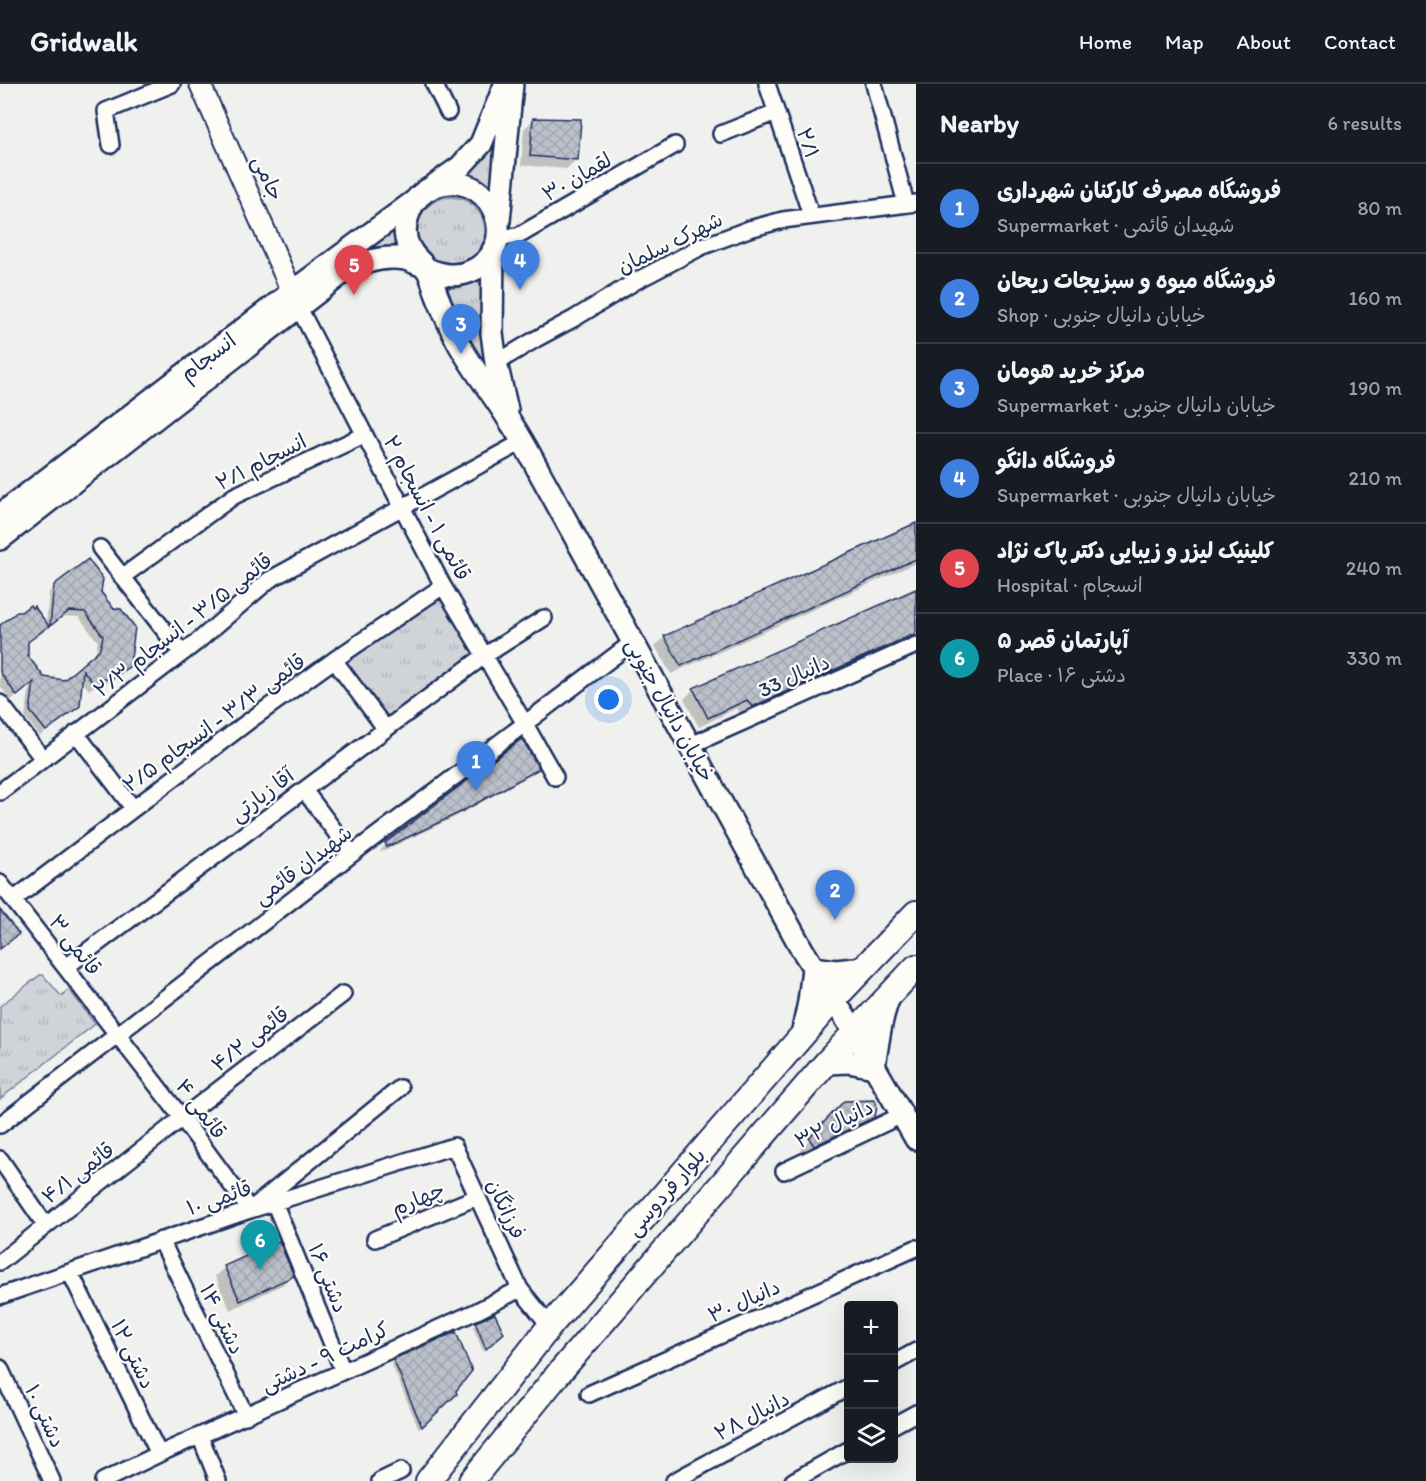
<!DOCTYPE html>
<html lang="en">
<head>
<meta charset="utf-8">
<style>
  body { margin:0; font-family:Itim,"Playpen Sans Arabic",sans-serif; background:#20242c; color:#f1f3f6 }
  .controls { position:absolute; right:18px; bottom:18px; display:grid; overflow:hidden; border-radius:6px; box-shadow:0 6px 24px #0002 }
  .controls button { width:54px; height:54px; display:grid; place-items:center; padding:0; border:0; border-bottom:2px solid #363941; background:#171b24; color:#f1f3f6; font:30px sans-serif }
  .you { position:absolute; left:609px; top:616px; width:21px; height:21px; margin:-15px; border:4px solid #fff; border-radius:50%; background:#1a73e8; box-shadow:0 0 0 9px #1a73e833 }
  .badge { display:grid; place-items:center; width:39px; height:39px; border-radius:50%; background:#919bb2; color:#fff; font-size:20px; font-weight:700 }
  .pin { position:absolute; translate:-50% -50px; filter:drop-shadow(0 2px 3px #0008) }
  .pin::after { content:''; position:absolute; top:32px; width:21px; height:18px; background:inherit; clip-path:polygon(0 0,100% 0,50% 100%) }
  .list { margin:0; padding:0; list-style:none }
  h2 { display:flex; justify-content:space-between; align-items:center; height:78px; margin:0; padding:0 24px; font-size:26px }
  h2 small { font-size:20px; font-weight:400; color:#9ea1a6 }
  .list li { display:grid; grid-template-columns:39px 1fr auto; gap:18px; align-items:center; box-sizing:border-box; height:90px; padding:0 24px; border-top:2px solid #363941 }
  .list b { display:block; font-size:22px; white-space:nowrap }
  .list p { margin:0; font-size:20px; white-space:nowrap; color:#9ea1a6 }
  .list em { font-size:20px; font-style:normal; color:#9ea1a6 }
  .icon { flex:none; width:33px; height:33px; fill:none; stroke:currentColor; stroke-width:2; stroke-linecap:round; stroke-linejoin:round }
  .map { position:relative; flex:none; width:916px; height:1397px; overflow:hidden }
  header { display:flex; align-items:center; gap:36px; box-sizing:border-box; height:84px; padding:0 30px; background:#171b24; border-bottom:2px solid #363941 }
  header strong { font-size:28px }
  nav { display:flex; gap:33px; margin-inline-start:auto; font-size:21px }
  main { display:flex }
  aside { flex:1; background:#171b24 }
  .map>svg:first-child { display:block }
</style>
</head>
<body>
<header>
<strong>Gridwalk</strong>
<nav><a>Home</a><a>Map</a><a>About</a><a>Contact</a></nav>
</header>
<main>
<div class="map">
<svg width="916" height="1397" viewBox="0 0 916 1397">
  <defs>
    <pattern id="grass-tufts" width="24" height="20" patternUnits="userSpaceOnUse" patternTransform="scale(1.5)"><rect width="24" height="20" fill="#d0d3d8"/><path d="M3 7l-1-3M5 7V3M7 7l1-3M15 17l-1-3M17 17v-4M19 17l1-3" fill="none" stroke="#b2b5bc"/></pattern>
    <pattern id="building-cross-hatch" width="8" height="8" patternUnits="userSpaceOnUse" patternTransform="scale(1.5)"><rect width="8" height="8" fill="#bbc0ca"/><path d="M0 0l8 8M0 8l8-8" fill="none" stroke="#a0a5b0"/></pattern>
  </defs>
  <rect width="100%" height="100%" fill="#f0f0ee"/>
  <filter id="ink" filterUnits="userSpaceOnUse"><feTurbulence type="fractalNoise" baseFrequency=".0167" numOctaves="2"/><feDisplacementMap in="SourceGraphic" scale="12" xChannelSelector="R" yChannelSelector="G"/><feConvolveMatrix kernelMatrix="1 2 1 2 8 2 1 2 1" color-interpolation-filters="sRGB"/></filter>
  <g filter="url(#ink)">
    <path fill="url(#grass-tufts)" stroke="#76819b" stroke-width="1.5" d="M503,27L492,110L466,95L467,84Z
      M417 147a34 34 0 1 1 68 0a34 34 0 1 1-68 0Z
      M395,136L404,165H377L365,167Z
      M476,196L482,201C478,235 485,270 491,303L442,211L449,204L461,203Z
      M440,511L475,573L383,637L343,578Z
      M40,891H43L61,912L69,905L95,940L0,1015V922Z"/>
    <path fill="#0003" fill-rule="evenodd" d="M534,35L576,76L566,85L521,81L524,45Z
      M916,441V479L671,590L655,562L665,553Z
      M55,502L100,508L122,587L105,600H97L89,606L81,596L72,627L40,652L25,633L30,602L11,616L0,602V544L46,540L49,508ZM62,532L79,533L98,558L95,571L65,598L43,595L26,572L27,559Z
      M916,507V553L742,632L737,624L699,643L684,615L694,605Z
      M537,685L531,691L451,735L381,768L380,767L386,760Z
      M834,1029L874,1032L864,1042L804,1071L801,1065Z
      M225,1183L292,1191L282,1201L230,1226L215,1192Z
      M476,1240L502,1249L483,1267L473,1243Z
      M394,1277L455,1309L419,1345L391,1279Z"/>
    <path fill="url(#building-cross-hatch)" stroke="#1b2f5e" stroke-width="1.5" d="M533,34L581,35L578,76L530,72Z
      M916,439V475L681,582L664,552Z
      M88,475L103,495L101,508L113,524L121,525L135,543L130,582L112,595H104L95,602L83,586L80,622L46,647L30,627L34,598L17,612L0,588V541L17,528H21L30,521L32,524L34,522L49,542L28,558V572L44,593L64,596L100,565L103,552L85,528L69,527L50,542L54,501Z
      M916,505V549L752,623L747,616L708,634L693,604Z
      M520,656H523L539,685L459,729L387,763L385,759Z
      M0,826L19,850L0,865Z
      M875,1016L877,1022L875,1033L814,1062L809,1054L844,1017Z
      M279,1157L294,1192L240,1217L224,1182Z
      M495,1230L504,1249L486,1265L475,1238Z
      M456,1248L472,1287L456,1307L457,1310L422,1343L393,1275Z"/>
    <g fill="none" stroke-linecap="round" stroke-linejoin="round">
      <defs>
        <path id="minor" d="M434,0L448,28
          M767,0L811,131
          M874,0L906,120
          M721,50L776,28
          M111,61L106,27L172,0
          M498,154L518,152L675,61
          M299,224L443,502L525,640L555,693
          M496,279L536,255L575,234L636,197L701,163L749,145L783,136L916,119
          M100,464L182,569
          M122,493L234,412L364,351
          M334,576L385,644
          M0,619L43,675
          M76,649L133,724
          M689,662L916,561
          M304,706L352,770
          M0,708L197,558L269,496L522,358
          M0,799L182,1034L250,1126L400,1004
          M13,816L249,637L334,576L443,502
          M66,883L484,572L544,534
          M0,1041L352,770L633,558
          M0,1075L46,1142
          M784,1087L902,1031
          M274,1118L343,1287
          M375,1155L477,1113
          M161,1156L246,1332
          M0,1178L182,1034L343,910
          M70,1188L159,1370
          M0,1212L250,1126L454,1062L520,1205
          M894,1279L916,1267
          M0,1284L52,1397
          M589,1310L916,1164
          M894,1341L916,1329
          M200,1352L218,1397
          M103,1397L159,1370L477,1227L520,1205L550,1242
          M380,1397L401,1387
          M674,1397L848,1303
          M793,1397L848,1366"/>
        <path id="tertiary" d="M200,0L292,208"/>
        <path id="secondary" d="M436,100L460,83L481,60L505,1
          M499,137L512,0
          M493,166L492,249L496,279L507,326
          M427,185C441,191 455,194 471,187C521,166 497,90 442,100C431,102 419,110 413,120C406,133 402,149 409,163C414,174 420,176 426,184C432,192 434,205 438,214C444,229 451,245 459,260C474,287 493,310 509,336C521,353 531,372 541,391L803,867L855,949L916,1055
          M0,431L292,208L416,116
          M0,455L341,190C361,178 382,171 405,175C411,177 418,180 424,182
          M802,951L809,918L813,884L836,887L864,884
          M826,979L849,978L874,983C878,959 880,934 890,911"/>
        <path id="primary" d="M428,1397L550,1242L833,916L916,829
          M471,1397L559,1289L826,979L916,883"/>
      </defs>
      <use href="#minor" stroke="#1b2f5e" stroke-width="20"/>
      <use href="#tertiary" stroke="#1b2f5e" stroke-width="24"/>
      <use href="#secondary" stroke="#1b2f5e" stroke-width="26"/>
      <use href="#primary" stroke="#1b2f5e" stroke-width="28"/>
      <use href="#minor" stroke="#fdfcf7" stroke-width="15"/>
      <use href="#tertiary" stroke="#fdfcf7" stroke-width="20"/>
      <use href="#secondary" stroke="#fdfcf7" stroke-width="21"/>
      <use href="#primary" stroke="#fdfcf7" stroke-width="24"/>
    </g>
  </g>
  <g text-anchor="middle" stroke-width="4.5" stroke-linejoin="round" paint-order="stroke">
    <g font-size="21" fill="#1b2f5e" stroke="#fdfcf7">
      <text transform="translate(808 59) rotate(71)" y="7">۲/۱</text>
      <text transform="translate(577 93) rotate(-30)" y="7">لقمان ۳۰</text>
      <text transform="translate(268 94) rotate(66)" y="7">جامی</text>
      <text transform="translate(670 159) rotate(-26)" y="7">شهرک سلمان</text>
      <text transform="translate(208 273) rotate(-37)" y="7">انسجام</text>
      <text transform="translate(261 378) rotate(-27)" y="7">انسجام ۲/۱</text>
      <text transform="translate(427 424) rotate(62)" y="7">قائمی ۱ - انسجام ۲</text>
      <text transform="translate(183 541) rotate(-38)" y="7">قائمی ۳/۵ - انسجام ۲/۳</text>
      <text transform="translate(794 592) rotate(-24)" y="7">دانیال 33</text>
      <text transform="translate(670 626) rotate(61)" y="7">خیابان دانیال جنوبی</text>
      <text transform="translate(214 639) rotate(-36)" y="7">قائمی ۳/۳ - انسجام ۲/۵</text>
      <text transform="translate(262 711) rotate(-37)" y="7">آقا زیارتی</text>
      <text transform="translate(303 781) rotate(-37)" y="7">شهیدان قائمی</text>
      <text transform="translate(75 861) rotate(52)" y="7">قائمی ۳</text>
      <text transform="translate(250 955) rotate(-38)" y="7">قائمی ۴/۲</text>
      <text transform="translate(201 1025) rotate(53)" y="7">قائمی ۴</text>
      <text transform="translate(834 1040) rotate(-26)" y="7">دانیال ۳۲</text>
      <text transform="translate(78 1089) rotate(-38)" y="7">قائمی ۴/۱</text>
      <text transform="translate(666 1108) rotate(-49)" y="7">بلوار فردوسی</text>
      <text transform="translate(219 1114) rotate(-19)" y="7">قائمی ۱۰</text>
      <text transform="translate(418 1115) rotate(-23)" y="7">چهارم</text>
      <text transform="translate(506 1125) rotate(65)" y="7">فرزانگان</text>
      <text transform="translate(328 1194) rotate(68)" y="7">دشتی ۱۶</text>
      <text transform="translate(744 1217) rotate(-24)" y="7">دانیال ۳۰</text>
      <text transform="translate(222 1235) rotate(64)" y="7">دشتی ۱۴</text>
      <text transform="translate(133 1270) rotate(64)" y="7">دشتی ۱۲</text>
      <text transform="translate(325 1273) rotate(-25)" y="7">کرامت ۹ - دشتی</text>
      <text transform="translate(45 1332) rotate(65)" y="7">دشتی ۱۰</text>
      <text transform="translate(752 1332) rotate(-28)" y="7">دانیال ۲۸</text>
    </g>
  </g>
</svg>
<div class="controls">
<button>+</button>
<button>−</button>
<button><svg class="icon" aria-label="layers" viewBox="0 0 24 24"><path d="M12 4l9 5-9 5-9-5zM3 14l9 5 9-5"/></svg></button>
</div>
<div class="you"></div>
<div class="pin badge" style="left:476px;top:707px;background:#3f7fe0">1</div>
<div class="pin badge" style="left:835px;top:836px;background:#3f7fe0">2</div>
<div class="pin badge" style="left:461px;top:270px;background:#3f7fe0">3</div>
<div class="pin badge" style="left:520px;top:206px;background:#3f7fe0">4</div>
<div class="pin badge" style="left:354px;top:211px;background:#e0444e">5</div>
<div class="pin badge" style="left:260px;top:1186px;background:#0f9aa8">6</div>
</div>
<aside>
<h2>Nearby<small>6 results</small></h2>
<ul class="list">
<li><span class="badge" style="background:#3f7fe0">1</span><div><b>فروشگاه مصرف کارکنان شهرداری</b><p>Supermarket · شهیدان قائمی</p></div><em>80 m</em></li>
<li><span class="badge" style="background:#3f7fe0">2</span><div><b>فروشگاه میوه و سبزیجات ریحان</b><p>Shop · خیابان دانیال جنوبی</p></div><em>160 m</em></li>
<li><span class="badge" style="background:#3f7fe0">3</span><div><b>مرکز خرید هومان</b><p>Supermarket · خیابان دانیال جنوبی</p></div><em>190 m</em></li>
<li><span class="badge" style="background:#3f7fe0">4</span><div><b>فروشگاه دانگو</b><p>Supermarket · خیابان دانیال جنوبی</p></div><em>210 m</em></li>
<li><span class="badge" style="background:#e0444e">5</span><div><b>کلینیک لیزر و زیبایی دکتر پاک نژاد</b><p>Hospital · انسجام</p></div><em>240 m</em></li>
<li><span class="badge" style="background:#0f9aa8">6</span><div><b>آپارتمان قصر ۵</b><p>Place · دشتی ۱۶</p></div><em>330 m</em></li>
</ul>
</aside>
</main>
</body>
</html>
